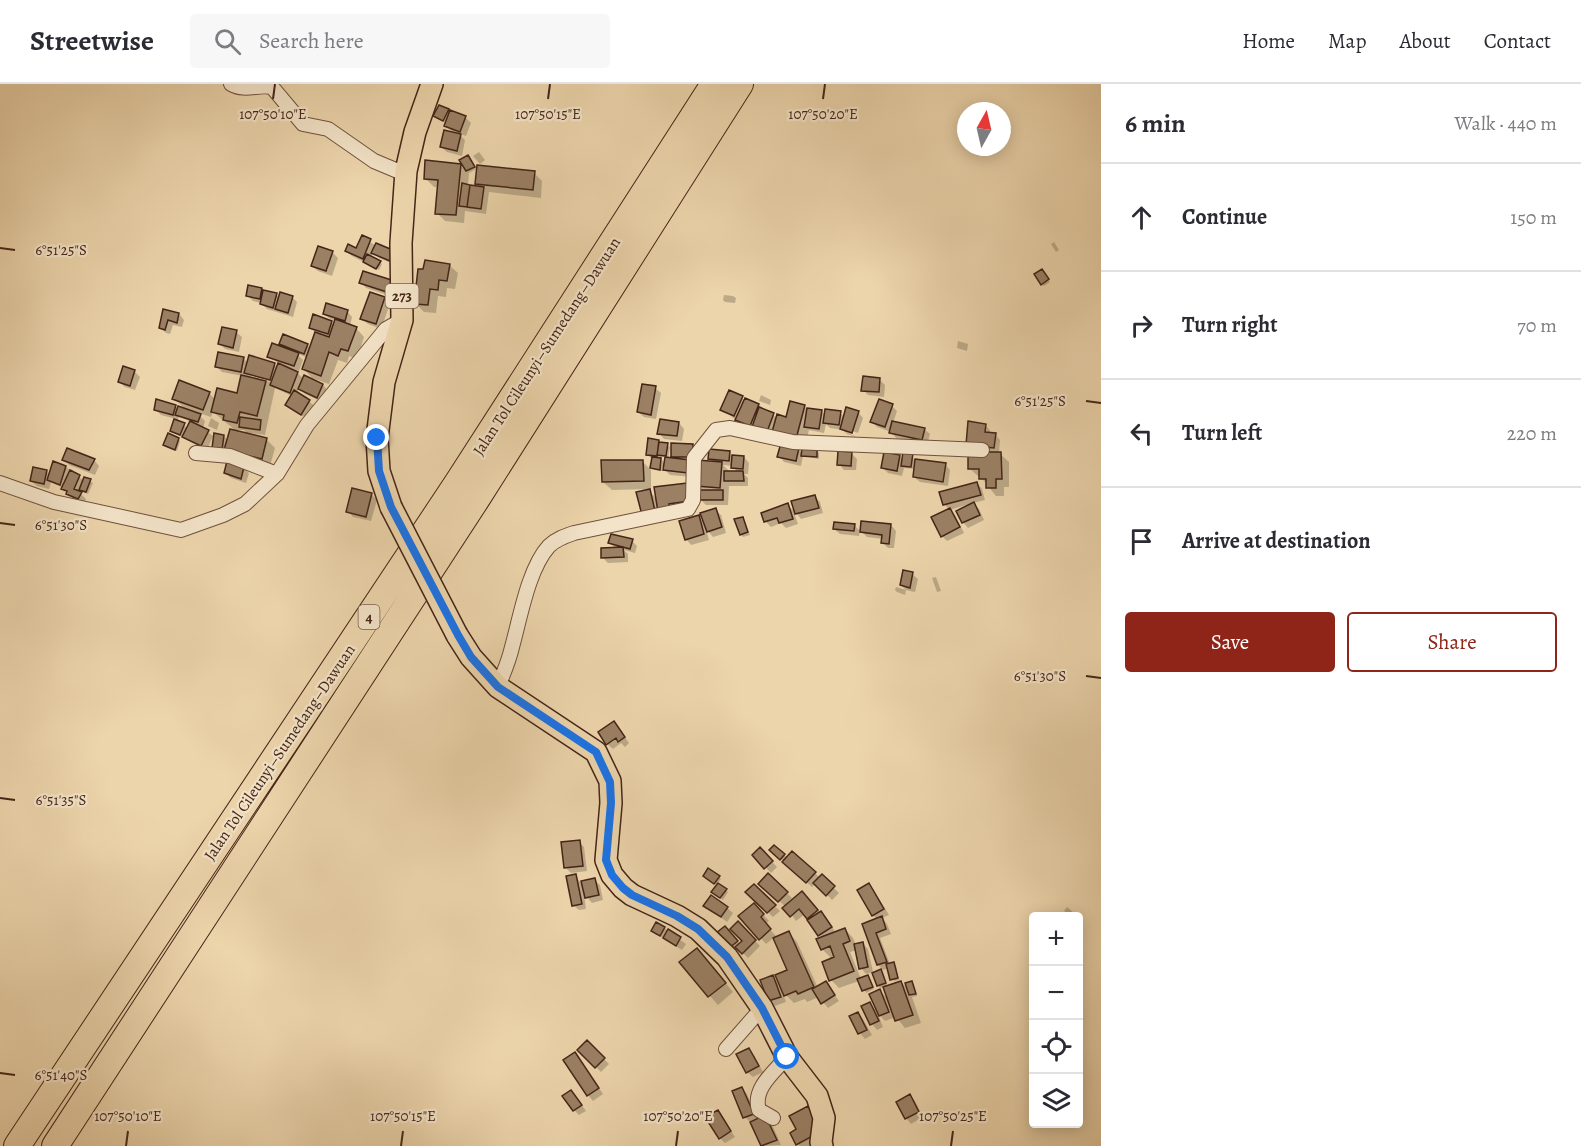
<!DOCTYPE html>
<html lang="en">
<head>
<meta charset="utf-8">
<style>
  body { margin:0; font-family:Alegreya,serif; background:#f7f7f7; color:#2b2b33 }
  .controls { position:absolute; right:18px; bottom:18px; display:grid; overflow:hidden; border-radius:6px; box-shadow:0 3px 15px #0003 }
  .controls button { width:54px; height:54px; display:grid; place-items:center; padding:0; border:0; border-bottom:2px solid #e1e1e2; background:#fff; color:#2b2b33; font:30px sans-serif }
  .compass { position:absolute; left:957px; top:18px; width:54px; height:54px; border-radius:50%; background:#fff; box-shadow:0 3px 15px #0003; rotate:8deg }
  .stop { position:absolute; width:18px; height:18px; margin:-14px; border:4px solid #1a73e8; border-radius:50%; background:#fff }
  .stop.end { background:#1a73e8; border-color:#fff; box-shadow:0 2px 6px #0008 }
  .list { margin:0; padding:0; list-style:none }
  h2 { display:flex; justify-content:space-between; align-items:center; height:78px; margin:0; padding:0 24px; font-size:26px }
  h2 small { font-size:20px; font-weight:400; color:#7c7c81 }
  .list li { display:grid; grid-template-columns:39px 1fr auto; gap:18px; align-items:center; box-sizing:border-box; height:108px; padding:0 24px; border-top:2px solid #e1e1e2 }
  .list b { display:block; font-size:22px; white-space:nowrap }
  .list em { font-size:20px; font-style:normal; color:#7c7c81 }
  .actions { display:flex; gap:12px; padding:18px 24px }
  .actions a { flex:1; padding:14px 0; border:2px solid #8f2418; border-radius:6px; text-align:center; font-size:21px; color:#8f2418 }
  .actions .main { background:#8f2418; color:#fff }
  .icon { flex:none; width:33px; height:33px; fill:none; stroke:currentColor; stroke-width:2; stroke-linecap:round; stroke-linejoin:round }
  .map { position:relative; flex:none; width:1101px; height:1062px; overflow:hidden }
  header { display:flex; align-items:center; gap:36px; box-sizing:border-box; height:84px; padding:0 30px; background:#fff; border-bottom:2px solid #e1e1e2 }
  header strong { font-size:28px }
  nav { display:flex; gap:33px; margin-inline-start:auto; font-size:21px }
  .search { width:420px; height:54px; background:#f7f7f7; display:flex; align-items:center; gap:15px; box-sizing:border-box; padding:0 21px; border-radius:6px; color:#7c7c81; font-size:22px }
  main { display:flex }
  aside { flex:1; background:#fff }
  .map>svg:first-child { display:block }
</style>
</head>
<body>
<header>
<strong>Streetwise</strong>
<div class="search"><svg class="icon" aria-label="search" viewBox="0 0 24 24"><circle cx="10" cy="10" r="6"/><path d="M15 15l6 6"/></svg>Search here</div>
<nav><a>Home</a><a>Map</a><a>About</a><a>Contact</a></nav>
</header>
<main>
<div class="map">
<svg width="1101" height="1062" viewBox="0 0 1101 1062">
  <rect width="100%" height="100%" fill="#ecd4ab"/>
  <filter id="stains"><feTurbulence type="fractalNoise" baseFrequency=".00333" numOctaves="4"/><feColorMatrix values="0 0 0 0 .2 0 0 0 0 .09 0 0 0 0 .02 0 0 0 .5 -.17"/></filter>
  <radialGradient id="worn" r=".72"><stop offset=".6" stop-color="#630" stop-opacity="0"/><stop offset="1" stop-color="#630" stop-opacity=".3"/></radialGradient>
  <path fill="#0003" fill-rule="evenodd" d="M448,27L450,29L465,33L471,39L466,52L458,49L465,56L462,72L447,68L441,63L454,50L446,41L447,39L437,34Z
    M479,68L485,76L480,80L473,72Z
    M470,75L476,85L469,89L468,102L481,104L477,99L534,89L542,97L541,114L489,108L486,130L465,127L464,139L445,137L437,129L439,103H434L425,94L460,81L467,88L462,76Z
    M363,153L376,162L394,168L396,181L379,174L373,168L371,173L382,180L379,186L352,172L346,167L357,166Z
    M1054,158L1059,166L1056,168L1051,160Z
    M332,168L338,174L332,192L318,187L312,182Z
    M449,181L458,189L455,205L447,204L446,213L438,212L436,229L424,228L415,219Z
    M364,188L399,215L366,204L361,198Z
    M1044,189L1050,198L1044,202L1042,200Z
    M261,205L276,210L280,214L292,213L297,218L293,233L267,225L261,219L253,217L248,212Z
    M724,211L733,212L736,214L735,219L725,218L723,216Z
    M384,214L390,220L381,245L368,240L362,235Z
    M165,227L179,230L184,236L182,243L173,241L170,250L166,249L160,243Z
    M347,227L352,233L350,242L356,244L364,253L357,275L349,272L347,279L338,276L329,300L312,294L304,285L308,274L296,269L303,276L299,287L293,285L304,295L305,293L323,301L328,307L323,318L305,310L299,304L297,309L315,322L307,335L287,321L292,312L275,304L265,351L250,349V351L266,355L275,364L270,382L219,369L224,352L228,357L248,351L244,346H235L213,328L211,333L196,328L205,337L203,345L213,352L207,366L174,349L171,347L176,335L161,331L155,325L175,322L179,326L187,327L174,314L209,309L216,316L238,311L243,292L222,288L217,283L243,274L248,279L274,280L278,284L280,280L269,272L288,267L281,259L307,261L311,265L316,249L310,243L331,238L334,241L336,237L330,235L324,230ZM250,289L278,297L277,300L250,292ZM179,332L191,338L188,344L177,338Z
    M236,248L242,253L239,268L225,265L220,260Z
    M958,257L968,260L967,267L957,264Z
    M134,287L140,293L135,306L125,303L119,298Z
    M879,295L885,301L884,313L868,311L863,306Z
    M655,304L661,309L656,335L644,333L638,328Z
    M761,311L771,316L770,321L759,317Z
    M742,314L745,317L759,321L777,334H787L804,322L807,325L822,328L825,331L840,329L845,333L858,328L863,334L858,349L846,345V348L857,353L847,350L843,346L830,344L826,340L824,349L809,346L805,362L742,341L722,325Z
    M892,322L897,327L893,339L924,345L930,350L927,361L896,354L891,348L877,343L872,337Z
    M211,334L219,339L217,346L208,342Z
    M679,339L684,345L682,357L664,355L659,349Z
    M985,341L990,346V350H995L1000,356L999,369L1009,378V403H1004V412H996L980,392H978L969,384L973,366Z
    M178,355L180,357L177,367L165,361Z
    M658,357L670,363L668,375L676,376L672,372L693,361L698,367V378L714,379L710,374L729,369L732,372L744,373L749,379L748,390H744L748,394V402H729L728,421H706L700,415L703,407L693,393L670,391L662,383V387L652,384L653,376L647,370ZM662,373H666L665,380L662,376ZM723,381L733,382L737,388H730Z
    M798,365L803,370L817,366L819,369V375L803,372L801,382L784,378L779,372Z
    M851,369L857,375L856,386H844L839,380Z
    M912,371L914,376L945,380L950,386L948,402L920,398L914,393L915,385L904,384L902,392L888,389L883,384L900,372L903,376Z
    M64,375L94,376L99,382L95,391L69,381Z
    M642,377L651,386V405L612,406L603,398Z
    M66,383L84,397L85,394L93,399L88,410L76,405L86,415L84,420L73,415L63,404L51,398L49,405L37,402L31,397L47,388L50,391Z
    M243,384L249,389L246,399L231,394L225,389Z
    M977,399L982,405L985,416L973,419L979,425L984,436L968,444L963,438L969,420L950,426L955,431L964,449L947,457L942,452L950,426L944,420Z
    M648,406L657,415L695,409L697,425L648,435Z
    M371,410L377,416L371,437L353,433L348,427Z
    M815,413L820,418L823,429L801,435L796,429Z
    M787,421L793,426L798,440L786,444L781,439L771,443L765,437Z
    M715,426L721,431L726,449L713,453L706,445L709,456L691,461L686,455L698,433L706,440Z
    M743,434L750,451L743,453L741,450Z
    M854,441L860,447L859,452L840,450L834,445Z
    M891,441L896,447L894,464H888L882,458L883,455L867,453L862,448Z
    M632,457L637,462L635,469L624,466L628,470V478L608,479L603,474L616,465L610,459Z
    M912,490L918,495L915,508L906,506L905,511L897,508L895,506L896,503L906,506L901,501Z
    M936,493L941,507L937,508L932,494Z
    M619,645L629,659L625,663L621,659L613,665L607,660Z
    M579,758L584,763L587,787L571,789L565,783Z
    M774,763L788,774L815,789L820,794L822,792L839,809L832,816L816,799L812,803L771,766Z
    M760,765L777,783L771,789L754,771Z
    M768,791L792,814L785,821L787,822L807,815L826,834L836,849L845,845L853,854L856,861L862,859L868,865L873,888L866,890L861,884L857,866L850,868L861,895L867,893L874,905L866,909L859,897L839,904L831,896L833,876L822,865V854L805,830L796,837L786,823L760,800Z
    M575,792L581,799L594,796L600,801L603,816L592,819L584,810L586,825L579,826L573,821Z
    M719,793L721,795L717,800L728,808L723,816L715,810L718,802L707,794Z
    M869,800L874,806L889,831L882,834L887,840L891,850L880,854L890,880H893L896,882L899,896L894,897L889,884L883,886L878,881L864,840L877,836L873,831Z
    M754,802L780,827L773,833L747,808Z
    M705,821L727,824L733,829L727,838Z
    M1067,823L1074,829L1071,832L1064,827Z
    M759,826L769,837L765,840L776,852L766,860L741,832Z
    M738,839L760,862L748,874L739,865L735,869L718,850L725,844L740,860L744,857Z
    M664,844L686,860L682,866L655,849Z
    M789,849L797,858L818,904L826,899L839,917L828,924L819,913L807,918L805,915L794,919L782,907L786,918L775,922L770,916L773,893L780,900L789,887Z
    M705,874L733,908L718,921L681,879Z
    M881,887L888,903L901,898L909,906L912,899L914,901L917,912L912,913L921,939L905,944L896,933L885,937L877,928L883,943L877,946L872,940L863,922L869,919L879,929L880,907L890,917L885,902L880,904L878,901Z
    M858,929L863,935L872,951L865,955L860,949L851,933Z
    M587,958L609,980L601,988L579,966Z
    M749,966L754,971L763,988L753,993L747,988Z
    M580,976L603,1010L593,1017L588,1011Z
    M742,1004L747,1010L758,1036L771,1038L781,1061L763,1062L752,1038H750L745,1033Z
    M910,1012L915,1017L923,1033L911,1040L906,1034Z
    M576,1013L586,1027L579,1031L574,1026Z
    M808,1024L816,1032L818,1062H800L798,1060V1046Z
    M718,1028L735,1053L725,1059L720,1054Z"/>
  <path fill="#9b8064" stroke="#442517" stroke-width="1.5" d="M439,21L449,25L443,37L433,32Z
    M450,26L466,32L460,48L444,42Z
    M444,46L461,50L457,67L440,63Z
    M468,71L475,83L466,87L459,76Z
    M425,76L461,80L456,131L435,130L438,96L424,95Z
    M477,81L535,87L533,106L475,100Z
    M462,99L470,101L467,123L459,122Z
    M470,101L484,103L481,125L467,123Z
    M362,151L371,155L363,175L345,167L348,160L356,164Z
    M376,159L395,167L390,177L371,169Z
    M318,162L333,167L326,187L311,182Z
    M367,170L381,177L376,185L363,178Z
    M425,176L450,180L447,197L439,196L438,206L430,205L428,221L414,220L418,185H423Z
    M1042,185L1049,195L1041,201L1034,190Z
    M363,187L398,198L393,210L359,199Z
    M248,201L262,204L260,215L246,212Z
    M263,206L277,209L273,224L260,220Z
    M280,208L293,212L288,229L275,225Z
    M370,208L385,213L376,240L360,235Z
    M326,219L348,226L345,237L323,230Z
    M163,225L179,229L177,239L168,236L165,246L159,244Z
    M313,230L332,237L328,250L309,244Z
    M335,235L357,243L348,267L341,265L338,272L329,268L321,292L302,285L315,248L329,253Z
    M222,243L237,246L233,264L218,260Z
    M283,250L308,260L304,270L279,260Z
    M272,259L299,269L294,282L267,273Z
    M218,268L244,273L241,288L215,283Z
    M249,271L275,279L270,296L244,289Z
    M278,279L298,288L290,309L270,301Z
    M123,282L135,286L130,302L118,298Z
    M241,291L266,297L257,332L240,328L237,339L223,336L224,331L211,328L217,304L237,309Z
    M304,291L323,300L317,314L298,305Z
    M863,292L880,294L879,308L861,307Z
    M179,296L210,308L203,326L172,315Z
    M642,300L656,302L651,331L637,328Z
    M294,306L310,316L301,331L285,321Z
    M729,306L743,312L734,332L720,326Z
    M745,314L759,320L750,342L735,336Z
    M156,315L176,321L173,331L154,326Z
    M879,315L893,320L885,343L870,338Z
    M790,317L805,321L796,355L772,348L777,330L786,333Z
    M178,322L201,330L198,338L175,331Z
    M759,323L774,329L767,348L752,343Z
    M846,323L859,327L852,349L840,345Z
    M807,324L822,326L819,345L804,343Z
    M825,325L841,327L839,341L823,339Z
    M240,333L261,336L260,346L239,343Z
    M174,335L185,339L180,351L170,347Z
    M660,335L679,338L677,352L657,350Z
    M190,337L209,346L201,362L182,353Z
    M892,337L925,344L922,356L889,349Z
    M968,337L986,340L985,348L996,349L994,364L966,361Z
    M230,345L267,354L262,375L224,366Z
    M168,349L179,354L175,366L163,361Z
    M214,349L224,351L222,366L212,364Z
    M648,354L659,356L657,372L646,371Z
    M659,358L668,359L666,372L657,371Z
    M671,359L693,360V373H671Z
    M781,359L799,364L796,377L777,373Z
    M67,364L95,375L89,386L62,376Z
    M802,364L817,365V373L801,372Z
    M709,365L730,367L729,377L708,375Z
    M838,367L852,368L851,382L837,381Z
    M884,368L900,371L897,387L881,384Z
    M903,368L913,369L911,383L901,382Z
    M968,368H1001L1002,395H996V404H986V395H979V385H968Z
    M732,371L744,372L743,385L731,384Z
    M652,373L661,374L660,386L650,384Z
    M665,373L690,376L688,389L663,386Z
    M915,375L946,379L943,398L913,393Z
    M601,376H643L644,397L602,398Z
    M697,376L722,378L720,404L696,402Z
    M53,377L66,382L60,401L47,396Z
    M227,377L244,383L241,395L224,389Z
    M33,383L47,386L44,400L30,397Z
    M70,386L80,391L74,405L82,408L78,415L66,410L67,407L61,405Z
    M724,387H743L744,397H724Z
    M84,393L91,395L86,408L79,406Z
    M977,398L981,411L943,421L939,408Z
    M687,399L689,417L669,420L670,426L658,428L654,403Z
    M352,404L372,409L366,433L346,428Z
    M650,405L655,427L642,431L636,408Z
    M699,406H723V416H699Z
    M815,411L819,424L795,430L791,417Z
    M974,418L980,431L962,439L956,427Z
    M788,419L793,435L779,439L777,434L764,438L761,429Z
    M716,424L722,443L707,448L700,429Z
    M950,424L960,443L941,453L931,433Z
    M699,431L704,450L685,456L679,437Z
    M743,433L748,448L740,451L734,435Z
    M861,437L891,440L889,460L881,459L882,451L860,448Z
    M834,438L855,440L854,447L833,445Z
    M611,450L633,455L630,465L608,459Z
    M623,463L624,473L601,474V464Z
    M903,486L913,488L910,504L900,501Z
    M614,637L625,653L618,658L616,654L606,661L598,648Z
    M580,756L583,782L564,784L561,758Z
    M774,761L785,770L780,776L769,766Z
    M760,763L773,777L764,785L752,771Z
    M792,767L816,788L806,799L782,778Z
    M708,784L720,792L714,800L703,792Z
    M768,789L788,808L778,818L758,800Z
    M576,790L582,820L572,822L566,792Z
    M822,790L835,802L826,812L813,799Z
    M595,794L599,811L585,814L581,797Z
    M718,799L727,805L720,814L711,808Z
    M869,799L884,825L872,832L857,806Z
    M754,800L776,821L767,829L745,808Z
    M802,807L818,826L807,835L799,825L790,833L782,824Z
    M711,811L728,823L721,833L703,822Z
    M754,819L764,830L761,833L771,845L759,856L738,832Z
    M821,827L832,843L818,852L807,836Z
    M882,832L886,845L876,849L887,878L877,881L862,840Z
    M738,837L756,856L742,870L735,863L742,857L730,845Z
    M656,838L665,843L660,852L651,847Z
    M725,842L738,857L729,864L716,849Z
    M845,844L850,857L843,860L854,887L829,897L822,878L834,873L830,862L821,866L816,855Z
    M668,845L681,853L676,862L663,854Z
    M789,847L814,903L798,910L796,907L784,912L775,891L787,886L773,854Z
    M863,858L868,883L859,885L854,860Z
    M697,864L726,899L708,913L679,878Z
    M894,878L898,894L890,896L886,880Z
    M881,885L886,899L877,902L872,889Z
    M773,891L781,913L768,917L760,896Z
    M868,891L873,903L862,907L857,895Z
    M826,897L835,911L821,920L812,905Z
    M901,897L913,931L895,937L883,903Z
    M912,897L916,910L909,911L905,899Z
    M880,905L889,928L879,932L869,910Z
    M870,918L879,937L870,941L861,922Z
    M858,928L867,946L858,950L849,932Z
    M587,956L605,974L595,984L577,966Z
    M749,964L759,982L746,989L736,970Z
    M575,968L599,1004L587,1012L563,976Z
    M742,1003L754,1030L743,1034L732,1007Z
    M571,1006L582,1021L573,1027L562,1012Z
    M910,1010L919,1028L905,1035L896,1018Z
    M808,1022L822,1047L796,1061L790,1049L796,1045L789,1032Z
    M718,1026L731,1047L719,1055L705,1033Z
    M765,1031L777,1056L761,1062L750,1038Z"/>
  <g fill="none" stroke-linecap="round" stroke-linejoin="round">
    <defs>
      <path id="street" d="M231,0C245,8 258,0 272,3L303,40L328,45L374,77L405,90
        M196,369L230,372L277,390
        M0,399L54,418L181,446L223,431L245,420L277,390L307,341L386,245L402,236
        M498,603C503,590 509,577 512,563C520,535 528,485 549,462C556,455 565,452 574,449L688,425L693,416L694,374L716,346L730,344L793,358L982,366
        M726,965L762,924
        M773,1034L759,1026C752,1005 774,988 787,973"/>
      <path id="primary" d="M391,423L379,387L377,354L384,298L402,236L401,159L406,87L415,48L432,0
        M457,551L471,573L498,603L596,668L610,697L611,719L606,776L612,791L623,804L632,811L677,832L698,845L727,873L762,924L787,973L817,1012L824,1034L821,1058L822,1062"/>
      <path id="highway" d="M17,1062L458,398L714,0
        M55,1062L476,416L740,0"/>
    </defs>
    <use href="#street" stroke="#6e513c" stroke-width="16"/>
    <use href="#primary" stroke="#442517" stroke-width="24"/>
    <use href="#highway" stroke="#442517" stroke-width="28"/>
    <use href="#street" stroke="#f3e3c8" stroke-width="14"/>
    <use href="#primary" stroke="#ecd4ab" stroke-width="21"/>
    <use href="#highway" stroke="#ecd4ab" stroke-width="26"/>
    <defs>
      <path id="primary-bridge" d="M391,423L457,551"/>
    </defs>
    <use href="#primary-bridge" stroke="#442517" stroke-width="24" stroke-linecap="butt"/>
    <use href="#primary-bridge" stroke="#ecd4ab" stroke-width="21"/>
  </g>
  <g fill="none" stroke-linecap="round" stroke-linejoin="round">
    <path stroke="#1a73e8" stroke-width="8" d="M377,354L379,387L391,423L458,551L471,573L498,603L596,668L610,698L611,719L606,776L612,791L623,804L632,811L677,832L698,845L727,873L762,924L787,973"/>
  </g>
  <path fill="none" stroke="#442517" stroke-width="2" d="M273,15L275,0M548,15L550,0M823,15L825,0M0,164L15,166M1086,317L1101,319M0,439L15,441M1086,592L1101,594M0,714L15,716M0,989L15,991M126,1062L128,1047M401,1062L403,1047M676,1062L678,1047M951,1062L953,1047"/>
  <g text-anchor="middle" stroke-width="4.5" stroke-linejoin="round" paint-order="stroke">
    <g fill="#f3e3c8" stroke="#785e4c" stroke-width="1.5">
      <rect x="385.5" y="200" width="33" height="24" rx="4.5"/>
      <rect x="358.5" y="521" width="21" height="24" rx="4.5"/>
    </g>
    <g font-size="15" font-weight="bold" fill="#442517">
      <text x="402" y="217">273</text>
      <text x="369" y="538">4</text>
    </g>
    <g font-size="16" fill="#442517" stroke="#f3e3c8">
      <text transform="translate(546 262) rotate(-57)" y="6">Jalan Tol Cileunyi–Sumedang–Dawuan</text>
      <text transform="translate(279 668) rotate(-56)" y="6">Jalan Tol Cileunyi–Sumedang–Dawuan</text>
    </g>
  </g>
  <g font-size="15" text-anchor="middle" fill="#442517" stroke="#f3e3c8" stroke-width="4.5" stroke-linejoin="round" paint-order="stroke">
    <text x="273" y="35">107°50'10"E</text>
    <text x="548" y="35">107°50'15"E</text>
    <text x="823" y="35">107°50'20"E</text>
    <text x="61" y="171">6°51'25"S</text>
    <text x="1040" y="322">6°51'25"S</text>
    <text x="61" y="446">6°51'30"S</text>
    <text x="1040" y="597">6°51'30"S</text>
    <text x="61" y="721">6°51'35"S</text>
    <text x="61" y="996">6°51'40"S</text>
    <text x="128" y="1037">107°50'10"E</text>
    <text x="403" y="1037">107°50'15"E</text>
    <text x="678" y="1037">107°50'20"E</text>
    <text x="953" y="1037">107°50'25"E</text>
  </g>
  <rect width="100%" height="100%" filter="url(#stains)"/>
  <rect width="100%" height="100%" fill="url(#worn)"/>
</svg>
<div class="controls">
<button>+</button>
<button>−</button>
<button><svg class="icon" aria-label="locate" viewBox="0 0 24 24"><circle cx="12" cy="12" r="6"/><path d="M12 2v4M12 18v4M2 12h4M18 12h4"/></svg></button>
<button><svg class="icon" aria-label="layers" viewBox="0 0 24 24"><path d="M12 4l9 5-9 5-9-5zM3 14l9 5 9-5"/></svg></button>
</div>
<svg class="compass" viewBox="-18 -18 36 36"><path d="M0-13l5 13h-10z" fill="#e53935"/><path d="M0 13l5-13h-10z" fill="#7c7c81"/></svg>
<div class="stop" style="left:787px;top:973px"></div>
<div class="stop end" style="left:377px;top:354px"></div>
</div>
<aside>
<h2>6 min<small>Walk · 440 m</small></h2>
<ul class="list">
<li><svg class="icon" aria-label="ahead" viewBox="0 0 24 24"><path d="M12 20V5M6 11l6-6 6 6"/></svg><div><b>Continue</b></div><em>150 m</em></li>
<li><svg class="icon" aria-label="right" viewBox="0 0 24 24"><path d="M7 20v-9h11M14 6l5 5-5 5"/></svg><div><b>Turn right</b></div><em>70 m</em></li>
<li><svg class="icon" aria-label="left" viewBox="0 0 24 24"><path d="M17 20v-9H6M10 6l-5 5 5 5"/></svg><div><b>Turn left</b></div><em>220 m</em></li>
<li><svg class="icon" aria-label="arrive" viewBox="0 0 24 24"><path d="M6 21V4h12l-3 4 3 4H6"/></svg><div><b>Arrive at destination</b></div></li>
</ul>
<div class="actions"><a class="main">Save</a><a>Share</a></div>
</aside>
</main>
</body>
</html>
